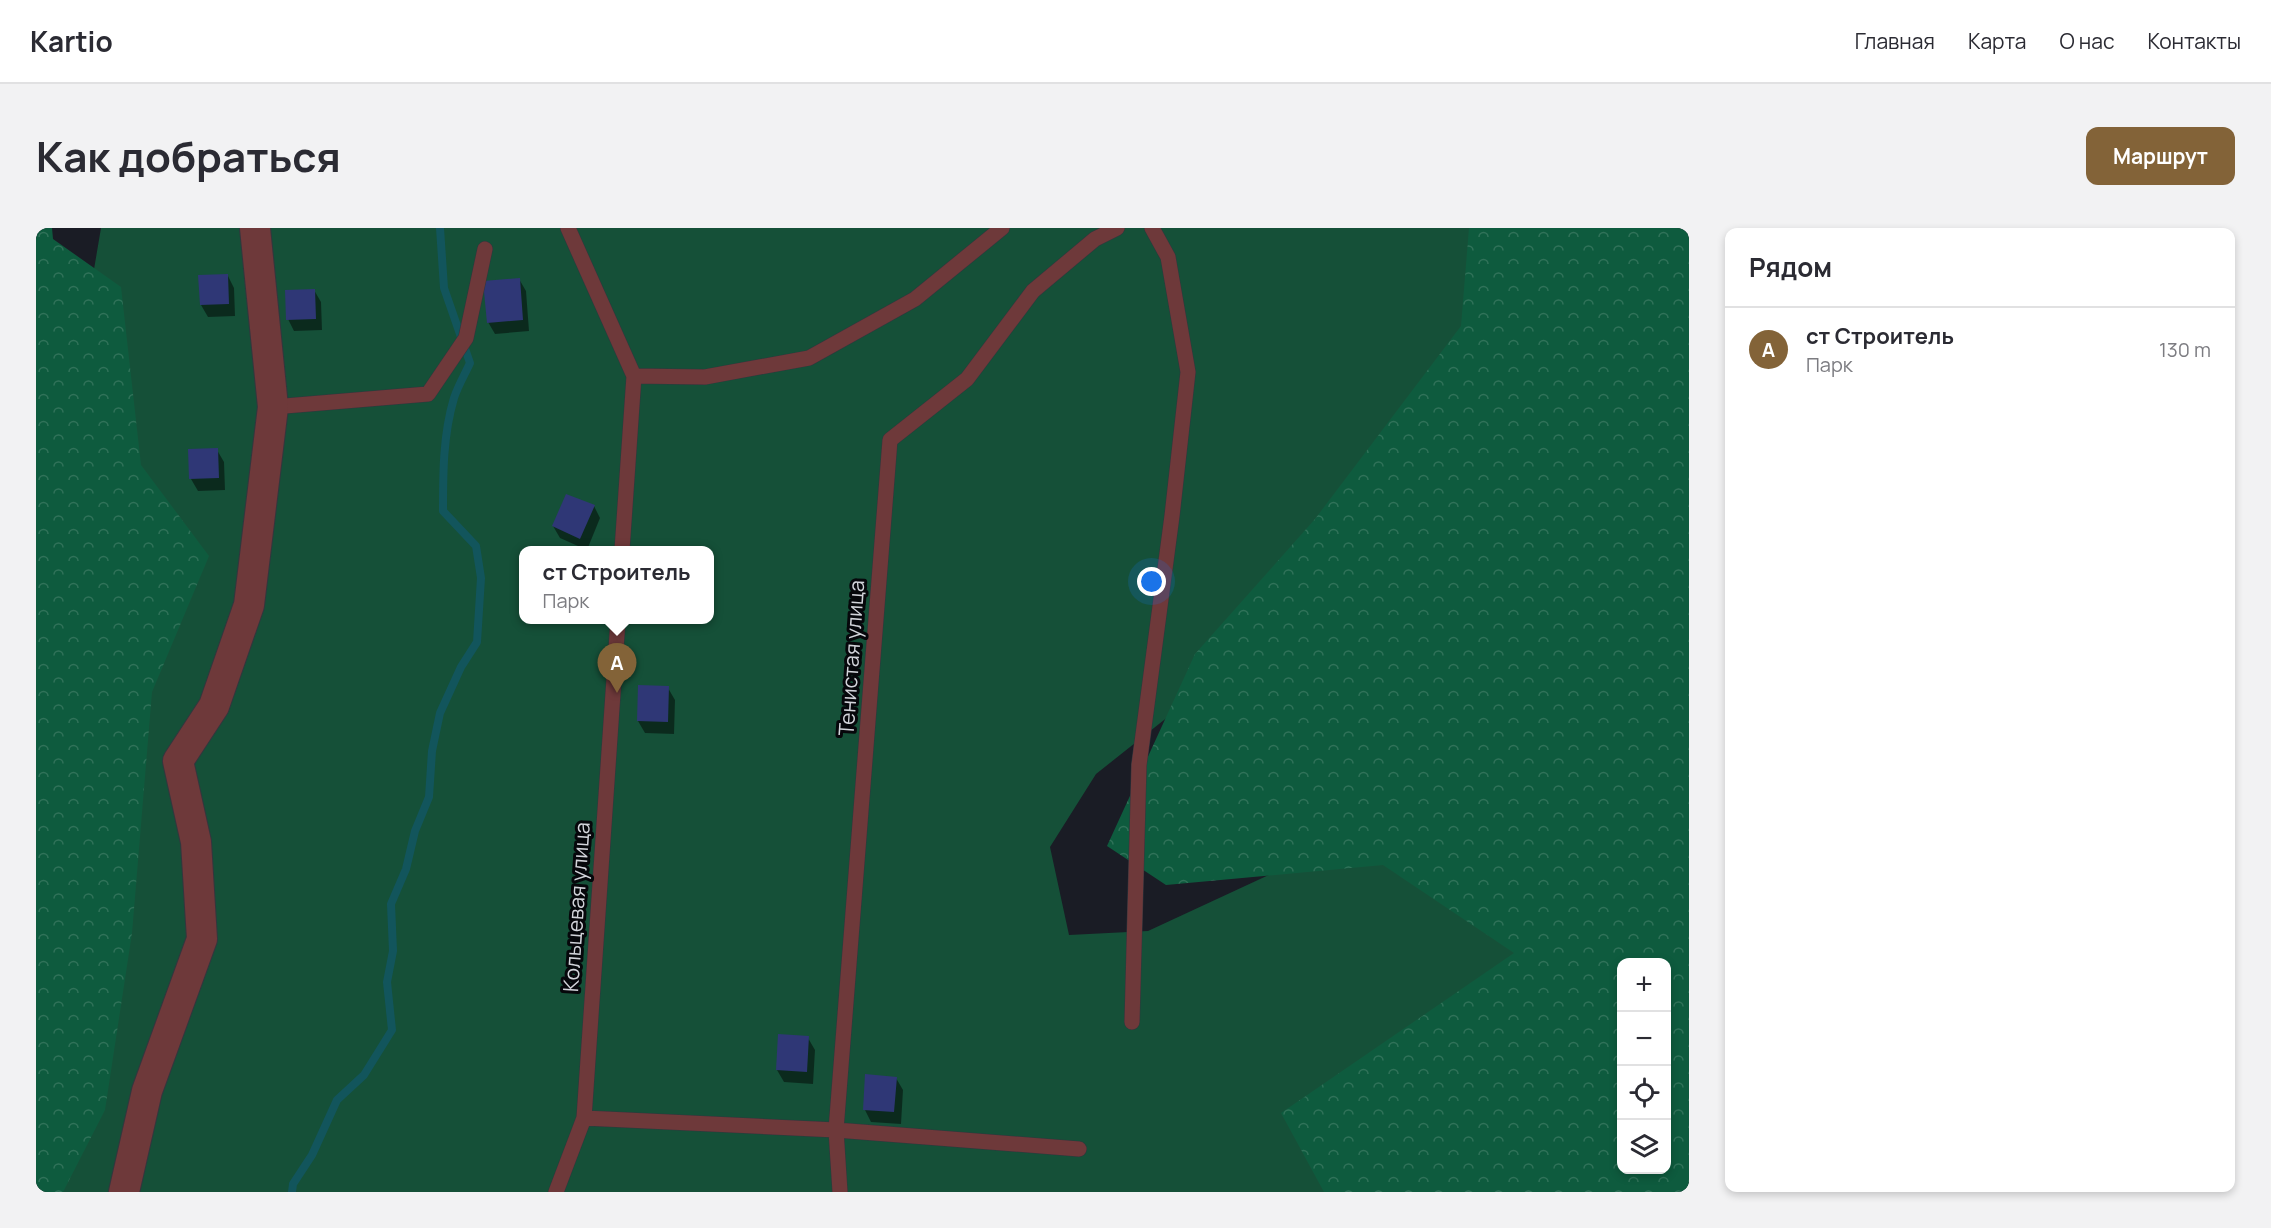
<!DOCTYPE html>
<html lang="ru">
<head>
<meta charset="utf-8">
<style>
  body { margin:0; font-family:Manrope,sans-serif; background:#f2f2f3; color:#2b2b33 }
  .controls { position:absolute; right:18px; bottom:18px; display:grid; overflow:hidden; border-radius:12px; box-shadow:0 3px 9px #0003 }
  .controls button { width:54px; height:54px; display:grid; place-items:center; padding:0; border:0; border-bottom:2px solid #e1e1e2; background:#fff; color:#2b2b33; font:30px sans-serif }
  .you { position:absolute; left:1116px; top:354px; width:21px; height:21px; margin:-15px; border:4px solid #fff; border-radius:50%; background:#1a73e8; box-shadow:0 0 0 9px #1a73e833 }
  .badge { display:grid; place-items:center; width:39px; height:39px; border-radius:50%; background:#836338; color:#fff; font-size:20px; font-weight:700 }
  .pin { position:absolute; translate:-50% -50px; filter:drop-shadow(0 2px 3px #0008) }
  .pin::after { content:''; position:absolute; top:32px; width:21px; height:18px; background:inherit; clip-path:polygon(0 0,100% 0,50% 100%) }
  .popup { position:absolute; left:483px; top:318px; width:195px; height:78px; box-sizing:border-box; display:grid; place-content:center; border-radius:12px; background:#fff; filter:drop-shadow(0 2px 4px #0005); font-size:20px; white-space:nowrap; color:#7c7c81 }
  .popup b { font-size:22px; color:#2b2b33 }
  .popup::after { content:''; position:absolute; left:50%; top:100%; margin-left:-12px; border:12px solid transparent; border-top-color:#fff }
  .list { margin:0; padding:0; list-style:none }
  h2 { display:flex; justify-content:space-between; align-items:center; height:78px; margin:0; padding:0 24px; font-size:26px }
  h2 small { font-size:20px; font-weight:400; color:#7c7c81 }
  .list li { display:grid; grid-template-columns:39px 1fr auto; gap:18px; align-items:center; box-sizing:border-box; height:84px; padding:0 24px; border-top:2px solid #e1e1e2 }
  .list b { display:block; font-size:22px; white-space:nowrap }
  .list p { margin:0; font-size:20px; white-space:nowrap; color:#7c7c81 }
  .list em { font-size:20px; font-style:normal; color:#7c7c81 }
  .icon { flex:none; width:33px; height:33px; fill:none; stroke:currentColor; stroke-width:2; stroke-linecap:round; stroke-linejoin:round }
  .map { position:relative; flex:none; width:1653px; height:964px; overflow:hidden; border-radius:12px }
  header { display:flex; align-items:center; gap:36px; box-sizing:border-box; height:84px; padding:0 30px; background:#fff; border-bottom:2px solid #e1e1e2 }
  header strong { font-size:28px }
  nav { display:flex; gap:33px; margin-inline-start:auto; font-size:21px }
  .intro { display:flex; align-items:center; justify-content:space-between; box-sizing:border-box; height:144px; padding:0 36px }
  h1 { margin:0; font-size:42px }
  .button { padding:15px 27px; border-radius:12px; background:#836338; color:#fff; font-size:21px; font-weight:700 }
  main { display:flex; gap:36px; padding:0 36px }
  aside { flex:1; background:#fff; border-radius:12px; box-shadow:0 3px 9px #0003 }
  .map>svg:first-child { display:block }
</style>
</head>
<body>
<header>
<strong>Kartio</strong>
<nav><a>Главная</a><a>Карта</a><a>О нас</a><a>Контакты</a></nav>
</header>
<div class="intro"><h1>Как добраться</h1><a class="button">Маршрут</a></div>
<main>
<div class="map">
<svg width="1653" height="964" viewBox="0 0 1653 964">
  <defs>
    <pattern id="forest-crowns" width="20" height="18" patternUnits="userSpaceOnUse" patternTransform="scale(1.5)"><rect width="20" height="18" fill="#0e5b3e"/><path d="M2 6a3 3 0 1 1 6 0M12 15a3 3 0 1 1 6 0" fill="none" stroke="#307259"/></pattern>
  </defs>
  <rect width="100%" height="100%" fill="#1a1c25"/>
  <path fill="#155038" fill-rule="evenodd" d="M65,0H1494L1283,369L1060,546L1014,619L1033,707L1112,703L1274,628L1359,612L1640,724L1653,964H0V384ZM488,322H674V392H488ZM1586,734H1630V942H1586Z"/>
  <path fill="url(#forest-crowns)" fill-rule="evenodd" d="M0,0H16L17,11L85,59L105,237L173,328L116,464L96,705L69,882L27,964H0Z
    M1433,0H1653V964H1288L1245,885L1478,725L1347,637L1130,657L1071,618L1159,426L1279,291L1425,98ZM1586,734H1630V942H1586Z"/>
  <path fill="#0007" d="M192,48L198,60L199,88L172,89L165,77Z
    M483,51L490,63L493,103L459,106L452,94Z
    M278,62L285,74L286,102L258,103L252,91Z
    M181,222L188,234L189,262L162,263L155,251L154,223Z
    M558,278L564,290L551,322L524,310L517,298Z
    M632,460L639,472L638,506L609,505L602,493Z
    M743,808L772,810L779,822L777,856L748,854L741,842Z
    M860,850L867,862L865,896L835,894L829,882Z"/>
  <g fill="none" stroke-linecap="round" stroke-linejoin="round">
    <path stroke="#12555c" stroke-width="8" d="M256,964L257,956L276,927L301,872L328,847L356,802L351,754L357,723L355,676L370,641L379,603L393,569L396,523L404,485L425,439L441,414L445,350L440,318L407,283C407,245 407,207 418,170C422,158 429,146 434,135L408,60L404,0"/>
  </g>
  <path fill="#2f3776" d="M192,46L193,76L164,77L162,47Z
    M484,50L487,92L451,95L447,53Z
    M279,61L280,91L250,92L249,62Z
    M182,220L183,250L153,251L152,221Z
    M530,266L559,277L544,311L516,298Z
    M602,457L633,458L632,494L601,493Z
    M742,806L773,808L771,844L740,842Z
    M829,846L861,849L858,884L827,882Z"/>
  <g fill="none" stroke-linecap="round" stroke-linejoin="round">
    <defs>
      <path id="lane" d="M532,0L598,148L586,322
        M598,148L669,149L773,130L879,71L966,0
        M237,179L392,166L430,110L449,21
        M1096,794L1103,537L1136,288L1152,144L1132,29L1116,0
        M548,890L800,902L1043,921
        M520,964L548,890L582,392
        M804,964L800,902L854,212L931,151L997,63L1059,11L1081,0"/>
      <path id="street" d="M88,964L111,863L166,711L160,614L142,533L178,478L213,377L237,179L219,0"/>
    </defs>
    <use href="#lane" stroke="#34363e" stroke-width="16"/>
    <use href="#street" stroke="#34363e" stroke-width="32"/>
    <use href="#lane" stroke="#6e393a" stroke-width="15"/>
    <use href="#street" stroke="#6e393a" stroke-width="30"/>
  </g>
  <g text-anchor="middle" stroke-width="6" stroke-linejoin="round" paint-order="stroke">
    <g font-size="21" fill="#d2d4da" stroke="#06070b">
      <text transform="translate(816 430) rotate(-86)" y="7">Тенистая улица</text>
      <text transform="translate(541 679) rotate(-86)" y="7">Кольцевая улица</text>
    </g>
  </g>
</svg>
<div class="controls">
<button>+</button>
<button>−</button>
<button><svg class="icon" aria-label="locate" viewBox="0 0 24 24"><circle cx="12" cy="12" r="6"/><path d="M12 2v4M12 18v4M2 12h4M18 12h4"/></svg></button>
<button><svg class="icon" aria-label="layers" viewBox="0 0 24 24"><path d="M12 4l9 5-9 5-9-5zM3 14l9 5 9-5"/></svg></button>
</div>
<div class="you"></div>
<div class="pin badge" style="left:581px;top:465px">A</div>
<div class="popup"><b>ст Строитель</b>Парк</div>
</div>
<aside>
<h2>Рядом<small></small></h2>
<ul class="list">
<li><span class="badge">A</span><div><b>ст Строитель</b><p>Парк</p></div><em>130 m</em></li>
</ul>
</aside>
</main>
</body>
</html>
